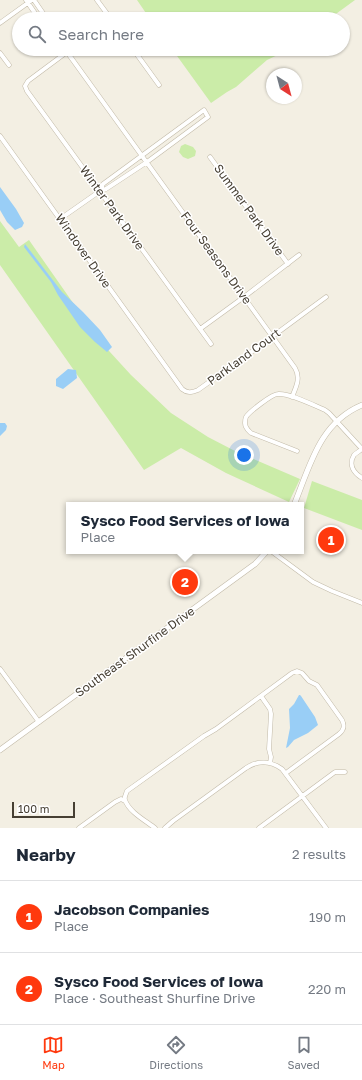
<!DOCTYPE html>
<html lang="en">
<head>
<meta charset="utf-8">
<style>
  body { margin:0; font-family:"Golos Text",sans-serif; background:#f2f2f3; color:#1f2937 }
  .compass { position:absolute; left:266px; top:68px; width:36px; height:36px; border-radius:50%; background:#fff; box-shadow:0 1px 3px #0004; rotate:144deg }
  .scale { position:absolute; left:12px; bottom:10px; width:63px; box-sizing:border-box; padding-left:4px; border:2px solid #463f33; border-top:0; font-size:11px; line-height:14px; white-space:nowrap; color:#463f33; -webkit-text-stroke:3px #fff; paint-order:stroke }
  .you { position:absolute; left:244px; top:455px; width:14px; height:14px; margin:-10px; border:3px solid #fff; border-radius:50%; background:#1a73e8; box-shadow:0 0 0 6px #1a73e833 }
  .badge { display:grid; place-items:center; width:26px; height:26px; border-radius:50%; background:#ff390e; color:#fff; font-size:13px; font-weight:700 }
  .pin { position:absolute; translate:-50% -50%; border:2px solid #fff; box-shadow:0 1px 4px #0006 }
  .popup { position:absolute; left:66px; top:502px; width:238px; height:52px; box-sizing:border-box; display:grid; place-content:center; border-radius:0px; background:#fff; filter:drop-shadow(0 1px 3px #0005); font-size:13px; white-space:nowrap; color:#747a83 }
  .popup b { font-size:15px; color:#1f2937 }
  .popup::after { content:''; position:absolute; left:50%; top:100%; margin-left:-8px; border:8px solid transparent; border-top-color:#fff }
  .list { margin:0; padding:0; list-style:none }
  h2 { display:flex; justify-content:space-between; align-items:center; height:52px; margin:0; padding:0 16px; font-size:17px }
  h2 small { font-size:13px; font-weight:400; color:#747a83 }
  .list li { display:grid; grid-template-columns:26px 1fr auto; gap:12px; align-items:center; box-sizing:border-box; height:72px; padding:0 16px; border-top:1px solid #e0e1e3 }
  .list b { display:block; font-size:15px; white-space:nowrap }
  .list p { margin:0; font-size:13px; white-space:nowrap; color:#747a83 }
  .list em { font-size:13px; font-style:normal; color:#747a83 }
  .icon { flex:none; width:22px; height:22px; fill:none; stroke:currentColor; stroke-width:2; stroke-linecap:round; stroke-linejoin:round }
  .map { position:relative; flex:none; width:362px; height:828px; overflow:hidden }
  .search { position:absolute; background:#fff; box-shadow:0 1px 3px #0004; left:12px; right:12px; top:12px; height:44px; display:flex; align-items:center; gap:10px; box-sizing:border-box; padding:0 14px; border-radius:22px; color:#747a83; font-size:15px }
  .sheet { height:196px; background:#fff }
  nav { display:flex; justify-content:space-around; align-items:center; box-sizing:border-box; height:56px; border-top:1px solid #e0e1e3; background:#fff; font-size:11px; color:#747a83 }
  nav a { display:grid; justify-items:center; gap:2px }
  nav .on { color:#ff390e }
  .map>svg:first-child { display:block }
</style>
</head>
<body>
<div class="map">
<svg width="362" height="828" viewBox="0 0 362 828">
  <rect width="100%" height="100%" fill="#f3efe3"/>
  <path fill="#cbeca8" d="M137,0H355L329,19H150Z
    M172,49H288L284,52L267,60L236,87L227,92L211,103Z
    M185,144L193,147L196,151L195,156L188,159L183,157L179,152L181,146Z
    M0,221L19,247L29,240L99,340L131,375L171,413L208,437L235,451L300,479L289,502L226,473L181,448L144,470L0,265Z
    M312,481L362,500V530L304,508Z"/>
  <path fill="#99cef6" d="M0,187L16,209L24,223L22,227L15,230L7,222L0,210Z
    M25,244L62,292L83,312L100,330L112,347L107,352L95,342L80,327L58,295L51,282L24,247Z
    M68,369L76,370L77,378L63,389L56,386V379Z
    M0,423H5L7,426L6,430L0,436Z
    M299,695H300L301,696L315,717L318,725L308,733L294,740L288,747L286,748L290,728L289,709L294,704Z"/>
  <g fill="none" stroke-linecap="round" stroke-linejoin="round">
    <defs>
      <path id="minor" d="M26,0L39,19
        M34,0L47,19
        M97,0L111,19
        M0,23L32,0
        M61,49L67,52L295,368C301,378 296,387 292,397
        M71,49L28,81L25,86L27,91L211,344
        M133,49L159,85
        M0,53L9,65
        M0,136L182,389C187,393 191,393 198,390L250,353L326,297
        M210,157L288,264
        M60,219L100,191L106,189L147,162L208,117L204,110L103,184L100,191
        M200,329L244,297L299,255
        M362,449C360,451 356,453 354,455C348,465 354,473 362,478
        M297,451L251,433C248,430 245,428 245,423C245,421 245,419 246,417C249,412 272,394 278,394C290,393 313,405 325,410L329,413L362,449
        M271,551L313,582L332,591L362,603
        M0,669L39,722
        M261,696L270,709L271,714L269,749L271,757L270,763
        M79,828L115,802L121,799L125,801
        M155,828C146,821 129,812 125,800C124,797 126,794 127,791L204,736L216,729L292,673L297,671L302,673L309,681L317,685L342,720C345,726 344,730 339,734L286,773
        M165,828L173,821L246,768C258,760 271,761 282,769L326,828
        M259,828L335,772H345"/>
      <path id="tertiary" d="M294,505C310,466 319,423 362,405
        M0,750L255,564L267,551"/>
    </defs>
    <use href="#minor" stroke="#c2baa8" stroke-width="5"/>
    <use href="#tertiary" stroke="#c2baa8" stroke-width="6"/>
    <use href="#minor" stroke="#fff" stroke-width="4"/>
    <use href="#tertiary" stroke="#fff" stroke-width="5"/>
  </g>
  <g text-anchor="middle" stroke-width="3" stroke-linejoin="round" paint-order="stroke">
    <g font-size="12" fill="#463f33" stroke="#fff">
      <text transform="translate(112 208) rotate(54)" y="4">Winter Park Drive</text>
      <text transform="translate(249 210) rotate(54)" y="4">Summer Park Drive</text>
      <text transform="translate(83 251) rotate(55)" y="4">Windover Drive</text>
      <text transform="translate(216 258) rotate(54)" y="4">Four Seasons Drive</text>
      <text transform="translate(244 357) rotate(-36)" y="4">Parkland Court</text>
      <text transform="translate(135 652) rotate(-36)" y="4">Southeast Shurfine Drive</text>
    </g>
  </g>
</svg>
<svg class="compass" viewBox="-18 -18 36 36"><path d="M0-13l5 13h-10z" fill="#e53935"/><path d="M0 13l5-13h-10z" fill="#747a83"/></svg>
<div class="scale">100 m</div>
<div class="you"></div>
<div class="pin badge" style="left:331px;top:540px">1</div>
<div class="pin badge" style="left:185px;top:582px">2</div>
<div class="popup"><b>Sysco Food Services of Iowa</b>Place</div>
<div class="search"><svg class="icon" aria-label="search" viewBox="0 0 24 24"><circle cx="10" cy="10" r="6"/><path d="M15 15l6 6"/></svg>Search here</div>
</div>
<section class="sheet">
<h2>Nearby<small>2 results</small></h2>
<ul class="list">
<li><span class="badge">1</span><div><b>Jacobson Companies</b><p>Place</p></div><em>190 m</em></li>
<li><span class="badge">2</span><div><b>Sysco Food Services of Iowa</b><p>Place · Southeast Shurfine Drive</p></div><em>220 m</em></li>
</ul>
</section>
<nav>
<a class="on"><svg class="icon" aria-label="map" viewBox="0 0 24 24"><path d="M3 6l6-2 6 2 6-2v14l-6 2-6-2-6 2zM9 4v14M15 6v14"/></svg>Map</a>
<a><svg class="icon" aria-label="directions" viewBox="0 0 24 24"><path d="M12 3l9 9-9 9-9-9zM9 14v-3h6M13 9l2 2-2 2"/></svg>Directions</a>
<a><svg class="icon" aria-label="saved" viewBox="0 0 24 24"><path d="M7 4h10v16l-5-4-5 4z"/></svg>Saved</a>
</nav>
</body>
</html>
